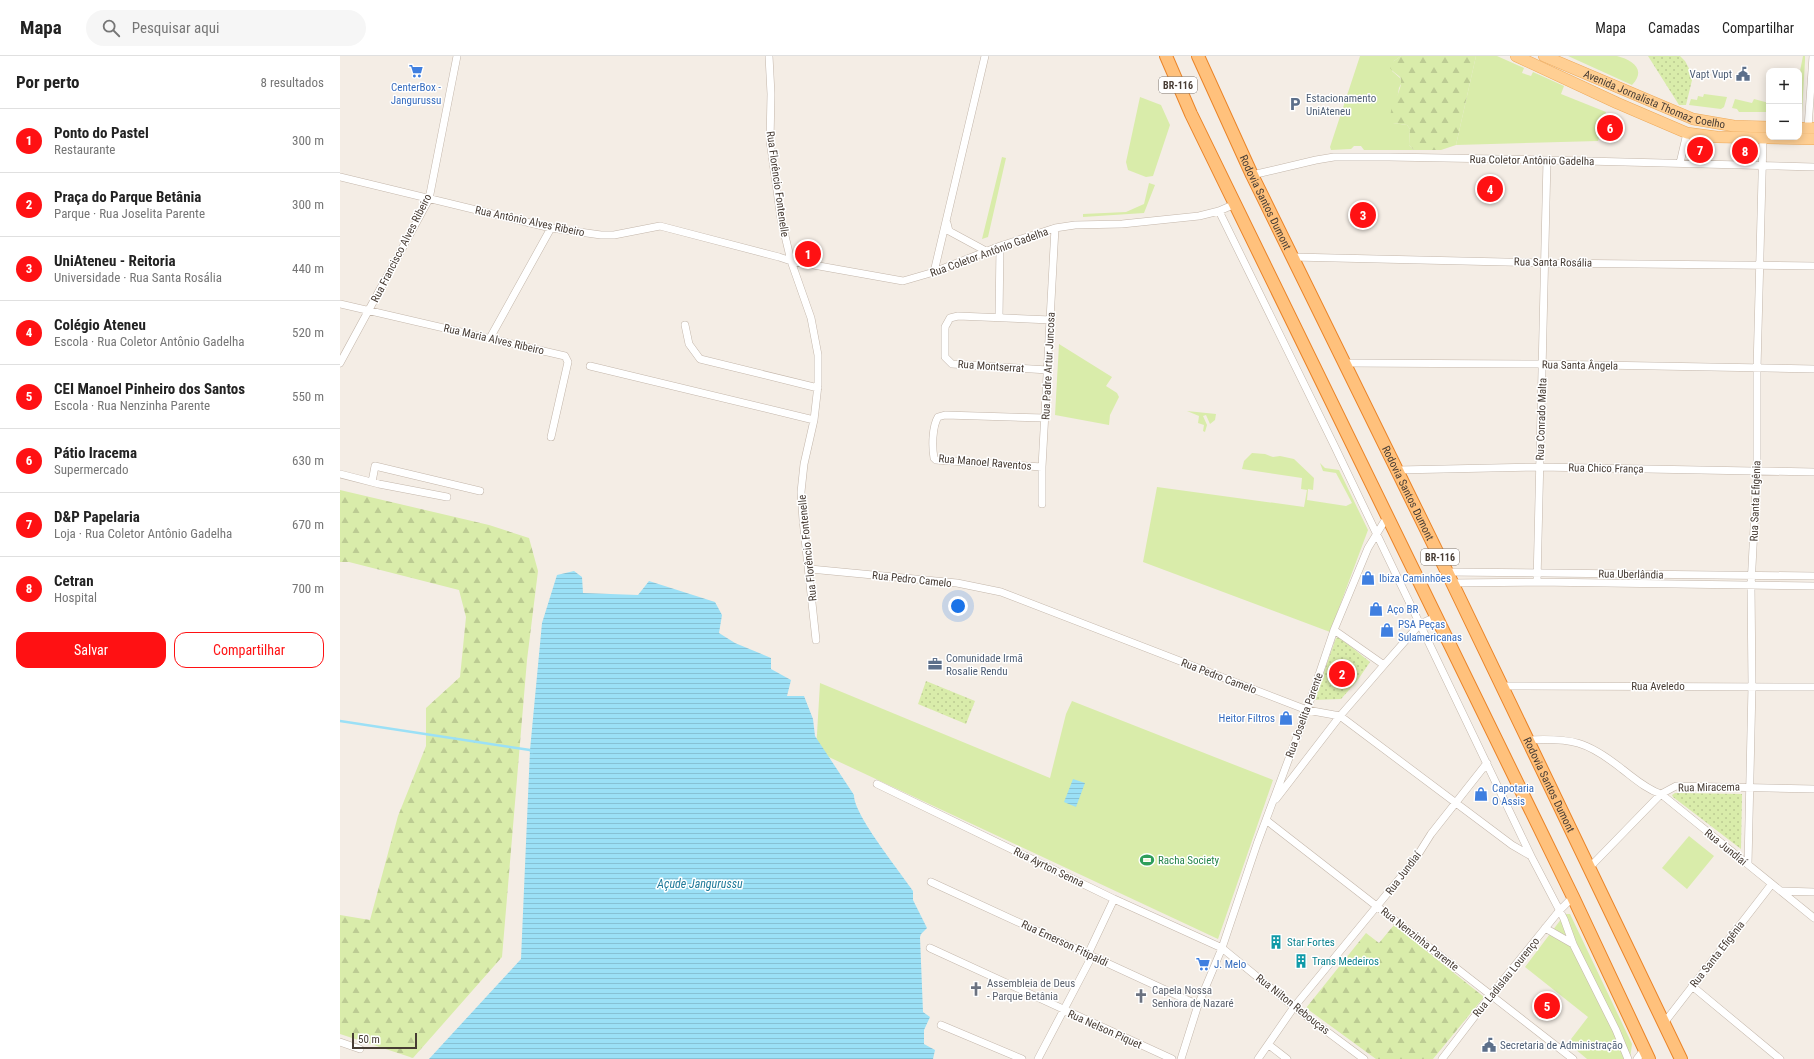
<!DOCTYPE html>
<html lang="pt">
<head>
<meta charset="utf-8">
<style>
  body { margin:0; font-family:"Roboto Condensed",sans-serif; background:#f6f6f6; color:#222 }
  .controls { position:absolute; right:12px; top:12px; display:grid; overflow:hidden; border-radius:8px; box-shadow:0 2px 10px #0003 }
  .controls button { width:36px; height:36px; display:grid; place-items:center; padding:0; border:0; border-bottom:1px solid #e0e0e0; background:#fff; color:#222; font:20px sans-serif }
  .scale { position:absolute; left:12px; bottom:10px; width:65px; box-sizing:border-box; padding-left:4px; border:2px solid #473c34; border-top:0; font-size:11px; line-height:14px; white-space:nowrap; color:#473c34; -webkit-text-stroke:3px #fff; paint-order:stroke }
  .you { position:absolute; left:618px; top:550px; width:14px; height:14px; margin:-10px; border:3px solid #fff; border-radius:50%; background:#1a73e8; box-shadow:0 0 0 6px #1a73e833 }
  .badge { display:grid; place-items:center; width:26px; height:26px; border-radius:50%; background:#ff1113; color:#fff; font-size:13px; font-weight:700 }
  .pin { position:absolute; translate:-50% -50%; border:2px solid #fff; box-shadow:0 1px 4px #0006 }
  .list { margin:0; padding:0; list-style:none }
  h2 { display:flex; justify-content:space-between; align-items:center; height:52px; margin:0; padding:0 16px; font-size:17px }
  h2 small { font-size:13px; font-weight:400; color:#767676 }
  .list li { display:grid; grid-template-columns:26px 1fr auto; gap:12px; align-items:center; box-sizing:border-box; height:64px; padding:0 16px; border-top:1px solid #e0e0e0 }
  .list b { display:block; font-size:15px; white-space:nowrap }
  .list p { margin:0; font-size:13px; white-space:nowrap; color:#767676 }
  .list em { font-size:13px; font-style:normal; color:#767676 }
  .actions { display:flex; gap:8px; padding:12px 16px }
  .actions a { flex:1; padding:9px 0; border:1px solid #ff1113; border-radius:12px; text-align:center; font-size:14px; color:#ff1113 }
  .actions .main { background:#ff1113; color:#fff }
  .icon { flex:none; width:22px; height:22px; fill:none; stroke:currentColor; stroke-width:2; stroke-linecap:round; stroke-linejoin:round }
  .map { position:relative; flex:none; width:1474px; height:1003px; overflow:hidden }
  header { display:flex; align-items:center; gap:24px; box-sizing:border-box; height:56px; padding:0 20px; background:#fff; border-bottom:1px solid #e0e0e0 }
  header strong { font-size:19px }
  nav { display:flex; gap:22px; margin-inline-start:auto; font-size:14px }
  .search { width:280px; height:36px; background:#f6f6f6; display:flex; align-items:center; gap:10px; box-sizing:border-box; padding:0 14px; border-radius:22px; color:#767676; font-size:15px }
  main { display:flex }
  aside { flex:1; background:#fff }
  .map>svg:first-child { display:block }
</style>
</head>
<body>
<header>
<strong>Mapa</strong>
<div class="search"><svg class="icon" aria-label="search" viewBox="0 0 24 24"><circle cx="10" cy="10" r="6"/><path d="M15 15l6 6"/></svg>Pesquisar aqui</div>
<nav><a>Mapa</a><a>Camadas</a><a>Compartilhar</a></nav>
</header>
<main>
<aside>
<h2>Por perto<small>8 resultados</small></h2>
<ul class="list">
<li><span class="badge">1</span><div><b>Ponto do Pastel</b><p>Restaurante</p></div><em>300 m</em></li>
<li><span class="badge">2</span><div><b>Praça do Parque Betânia</b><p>Parque · Rua Joselita Parente</p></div><em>300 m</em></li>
<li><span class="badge">3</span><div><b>UniAteneu - Reitoria</b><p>Universidade · Rua Santa Rosália</p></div><em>440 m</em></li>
<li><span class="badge">4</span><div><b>Colégio Ateneu</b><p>Escola · Rua Coletor Antônio Gadelha</p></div><em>520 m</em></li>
<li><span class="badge">5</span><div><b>CEI Manoel Pinheiro dos Santos</b><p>Escola · Rua Nenzinha Parente</p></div><em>550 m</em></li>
<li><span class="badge">6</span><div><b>Pátio Iracema</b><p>Supermercado</p></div><em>630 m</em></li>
<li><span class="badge">7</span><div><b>D&amp;P Papelaria</b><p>Loja · Rua Coletor Antônio Gadelha</p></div><em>670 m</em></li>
<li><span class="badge">8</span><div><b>Cetran</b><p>Hospital</p></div><em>700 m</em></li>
</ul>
<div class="actions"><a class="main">Salvar</a><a>Compartilhar</a></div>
</aside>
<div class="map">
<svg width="1474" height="1003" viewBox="0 0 1474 1003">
  <defs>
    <pattern id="forest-firs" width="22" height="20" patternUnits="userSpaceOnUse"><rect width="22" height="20" fill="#d9ecaa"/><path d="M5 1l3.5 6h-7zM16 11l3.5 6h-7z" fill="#bccb93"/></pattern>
    <pattern id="park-dots" width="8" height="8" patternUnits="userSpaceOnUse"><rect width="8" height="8" fill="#d9ecaa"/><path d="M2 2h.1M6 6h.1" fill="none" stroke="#bccb93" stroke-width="1.8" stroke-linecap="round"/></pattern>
    <pattern id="water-rules" width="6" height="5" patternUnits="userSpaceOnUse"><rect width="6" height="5" fill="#9be0f6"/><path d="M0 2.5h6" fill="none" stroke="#87c1d4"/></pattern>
  </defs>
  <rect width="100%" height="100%" fill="#f4ede5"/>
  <path fill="#d9ecaa" d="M1020,0H1061L1054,5L1052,15L1060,22L1062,26L1059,32L1053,67L1067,69L1070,73L1069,89L1074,94H1024L1021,90H1014L1011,93L991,94L990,91Z
    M1136,0H1157L1184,12L1182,17L1191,20L1193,16L1224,30L1221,38L1266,56L1258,85L1116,89Z
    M1228,0H1277C1292,4 1307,13 1292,29Z
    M1463,0H1465V5L1462,57H1459V42L1462,30L1460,28L1462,17L1460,15Z
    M1364,38L1387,41L1384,51L1381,53L1349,49L1351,43L1357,44L1358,40L1363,41Z
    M800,41L821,49L830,69L813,120L806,121L788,114L786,106Z
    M1395,43L1412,47L1414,43L1429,47V56H1399L1397,53L1392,52Z
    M662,101L666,102L648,181L642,183Z
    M809,127L815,129L804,157L743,161V158L786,156L804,148Z
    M719,288L772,321L766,330L777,337L779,341L770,359L769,369L715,359Z
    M847,355L876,358L875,364L870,368L866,359L863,360L867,369L865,376L863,375L864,369L858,367L859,360Z
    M912,397L925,398L933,401L940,400L954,403L974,422L973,434L968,433L967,444L1006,450L1012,447L996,417L983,415L980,407L985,412L999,414L1028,474L990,576L803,506L817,431L964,451L967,434L961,433L962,422L902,413L904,405Z
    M480,627L710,722L726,658L732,645L933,724L878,883L476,695Z
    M1349,780L1374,800L1347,833L1322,812Z
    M1225,858H1230L1292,988L1290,1003H1247L1228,987L1248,961L1185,911Z"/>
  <path fill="url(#forest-firs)" d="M1061,0H1136L1116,89L1101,94H1074L1069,89L1070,73L1067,69L1053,67L1050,62L1052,48C1056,44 1064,27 1060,21C1057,18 1053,16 1050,12L1054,5Z
    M0,434L149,469L189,482L198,515L187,604L162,901L73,1002L0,978V859L30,864L58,760L86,690V652L120,621L126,561L119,534L9,506H0Z
    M1054,869L1144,941L1093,1003H1036L966,952L1026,877L1039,887Z"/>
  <path fill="url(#park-dots)" d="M1308,0H1340L1345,5L1353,20L1346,49H1339Z
    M999,581L1030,606L1017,625L1001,643L974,644L996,582Z
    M586,625L635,645L626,668L578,648Z
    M1335,737L1402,738L1401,793L1333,741L1332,739Z"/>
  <path fill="url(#water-rules)" d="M234,515L242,521L243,537L298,539L309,525L375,546L382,559L379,577L395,587L431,602V613L451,624L447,640H464L473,663L475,680L514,739C513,758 561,817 573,835V844L587,872L581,878L580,881L583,956L590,961L584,974V988L595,994L593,1003H89L181,903L190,694L202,567L217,519Z
    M733,723L745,727L736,751L724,746Z"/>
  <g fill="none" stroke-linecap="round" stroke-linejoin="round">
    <path stroke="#9be0f6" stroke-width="2.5" d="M0,665L190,694L192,696"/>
    <defs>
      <path id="minor" d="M429,0L431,38L430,85L441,163L451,205L471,262L478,299V329L474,364L464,408L461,436L463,464L476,584
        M1468,72L1473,0
        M1340,107L1347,77
        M912,119L976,104L994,101H1049L1207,104L1474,111
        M0,121L211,172L261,179H274L320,170L439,201L451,205L563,225L594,216L660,190L715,172L735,169L782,168L859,160L879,155L895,148
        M879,155L994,389L1191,800L1224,863L1233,888L1276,974L1288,1003
        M607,167L609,175L646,195
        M953,201L1205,207L1474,210
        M594,216L645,0
        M0,248L225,300L228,306L211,381
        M659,261L660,190
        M345,269L349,288L360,303L478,332
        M150,282L211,172
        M0,307L89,143L117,0
        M1005,307L1203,308L1474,313
        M250,310L474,364
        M708,314L612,308L605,301V271L610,262L618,260L711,264
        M702,411L596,404L594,402C592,391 592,371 598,361L605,359L705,362
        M1058,414L1200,411L1474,416
        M0,418L39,428L107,441
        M32,426L35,410L140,435
        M702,448V411L715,172
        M470,513L617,527L661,536L967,654L1000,660L1172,789L1191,800
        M1107,516L1474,520
        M1197,526L1207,104
        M1112,527L1197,526L1474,530
        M994,574L1044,609
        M1161,630L1474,631
        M1188,684C1232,682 1247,685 1282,713C1294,722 1306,733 1321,738L1474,862
        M537,728L774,843L882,892L954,951L1024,1003
        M936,743L1000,660L1044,609L1080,568L1096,561
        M926,764L1233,1003
        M1408,808L1412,630L1411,530L1417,414V313L1423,83
        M1249,812L1321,738L1336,730L1474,733
        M591,826L858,949
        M1442,835L1474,836
        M1205,872L1233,888
        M590,892L832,1003
        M748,898L774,843
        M1352,930L1440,1003
        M1324,967L1431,829
        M601,969L682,1003
        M0,986L20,993
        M929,989L947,1003
        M698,1003L752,900
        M841,1003L858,949L882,892L917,788L967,654L994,574L1028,492L1047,461
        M918,1003L954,951L1074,805L1091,778L1147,707
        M1102,1003L1151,939L1219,855L1233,841
        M1297,1003L1304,994"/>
      <g id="primary">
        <path d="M1176,0L1277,47L1347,77L1377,81L1474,83"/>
        <path id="s1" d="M1204,0L1353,63L1394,70L1429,71"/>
        <path d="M1459,72H1474"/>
      </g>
      <g id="trunk">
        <path d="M826,0L851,58L1233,841L1309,1003"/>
        <path id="s2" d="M858,0L912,119L1107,516L1341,1003"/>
      </g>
    </defs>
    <use href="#minor" stroke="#c3b6aa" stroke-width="8"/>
    <use href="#primary" stroke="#eea959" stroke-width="12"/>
    <use href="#trunk" stroke="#ea8428" stroke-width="14"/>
    <use href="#minor" stroke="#fff" stroke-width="7"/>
    <use href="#primary" stroke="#ffcf93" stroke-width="11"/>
    <use href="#trunk" stroke="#ffc17c" stroke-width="12"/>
  </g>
  <defs>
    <symbol id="supermarket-bare" viewBox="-9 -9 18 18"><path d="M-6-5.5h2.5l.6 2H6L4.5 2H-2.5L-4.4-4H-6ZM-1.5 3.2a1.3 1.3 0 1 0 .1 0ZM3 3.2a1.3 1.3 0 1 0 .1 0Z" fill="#3f7fe0" stroke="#fff" stroke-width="2.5" paint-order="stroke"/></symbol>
    <symbol id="civic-bare" viewBox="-9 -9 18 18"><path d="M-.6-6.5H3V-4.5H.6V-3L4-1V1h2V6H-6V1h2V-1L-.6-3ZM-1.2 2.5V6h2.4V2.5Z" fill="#5c6f8a" stroke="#fff" stroke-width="2.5" paint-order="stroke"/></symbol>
    <symbol id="parking-bare" viewBox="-9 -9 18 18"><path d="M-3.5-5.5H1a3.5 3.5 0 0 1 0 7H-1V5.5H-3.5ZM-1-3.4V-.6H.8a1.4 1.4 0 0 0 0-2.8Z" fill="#5c6f8a" stroke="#fff" stroke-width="2.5" paint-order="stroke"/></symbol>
    <symbol id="shop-bare" viewBox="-9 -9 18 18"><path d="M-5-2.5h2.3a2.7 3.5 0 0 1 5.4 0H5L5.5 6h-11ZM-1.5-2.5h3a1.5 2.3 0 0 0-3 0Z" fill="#3f7fe0" stroke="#fff" stroke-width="2.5" paint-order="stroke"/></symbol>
    <symbol id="office-bare" viewBox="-9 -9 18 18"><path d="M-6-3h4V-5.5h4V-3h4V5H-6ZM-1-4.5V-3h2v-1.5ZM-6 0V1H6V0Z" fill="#5c6f8a" stroke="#fff" stroke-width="2.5" paint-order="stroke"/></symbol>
    <symbol id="stadium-bare" viewBox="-9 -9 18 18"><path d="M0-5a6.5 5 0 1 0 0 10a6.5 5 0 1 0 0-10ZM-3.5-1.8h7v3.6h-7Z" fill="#2e9e5b" stroke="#fff" stroke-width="2.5" paint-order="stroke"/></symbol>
    <symbol id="building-bare" viewBox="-9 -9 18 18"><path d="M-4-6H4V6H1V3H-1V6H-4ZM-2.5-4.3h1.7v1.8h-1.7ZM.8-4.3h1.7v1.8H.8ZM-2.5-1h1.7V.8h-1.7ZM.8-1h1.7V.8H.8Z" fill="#0f9aa8" stroke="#fff" stroke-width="2.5" paint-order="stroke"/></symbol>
    <symbol id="church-bare" viewBox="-9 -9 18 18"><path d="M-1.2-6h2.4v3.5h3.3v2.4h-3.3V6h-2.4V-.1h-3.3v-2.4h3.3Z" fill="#6b7280" stroke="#fff" stroke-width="2.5" paint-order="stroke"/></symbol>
  </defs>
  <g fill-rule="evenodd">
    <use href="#supermarket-bare" x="66" y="5" width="20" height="20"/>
    <use href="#civic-bare" x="1393" y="8" width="20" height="20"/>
    <use href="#parking-bare" x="945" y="38" width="20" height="20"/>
    <use href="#shop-bare" x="1018" y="512" width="20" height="20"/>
    <use href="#shop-bare" x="1026" y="543" width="20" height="20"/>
    <use href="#shop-bare" x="1037" y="564" width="20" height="20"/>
    <use href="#office-bare" x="585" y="598" width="20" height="20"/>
    <use href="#shop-bare" x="936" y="652" width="20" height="20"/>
    <use href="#shop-bare" x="1131" y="728" width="20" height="20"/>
    <use href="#stadium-bare" x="797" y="794" width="20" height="20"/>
    <use href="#building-bare" x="926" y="876" width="20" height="20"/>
    <use href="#building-bare" x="951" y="895" width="20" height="20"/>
    <use href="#supermarket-bare" x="853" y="898" width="20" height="20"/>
    <use href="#church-bare" x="626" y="923" width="20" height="20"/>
    <use href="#church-bare" x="791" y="930" width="20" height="20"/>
    <use href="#civic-bare" x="1139" y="979" width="20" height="20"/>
  </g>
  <g text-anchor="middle" stroke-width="3" stroke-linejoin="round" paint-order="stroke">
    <g fill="#fff" stroke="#7e7671" stroke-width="1">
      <rect x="819" y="21" width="38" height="16" rx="3"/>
      <rect x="1081" y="493" width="38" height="16" rx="3"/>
    </g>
    <g font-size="10" font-weight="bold" fill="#473c34">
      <text x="838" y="33">BR-116</text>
      <text x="1100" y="505">BR-116</text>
    </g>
    <g font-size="11" fill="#4e5e75" stroke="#fff" text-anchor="start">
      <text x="1392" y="22" text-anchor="end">Vapt Vupt</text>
      <text x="966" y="46">Estacionamento<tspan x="966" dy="13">UniAteneu</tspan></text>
      <text x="606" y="606">Comunidade Irmã<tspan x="606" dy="13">Rosalie Rendu</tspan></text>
      <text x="1160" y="993">Secretaria de Administração</text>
    </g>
    <g font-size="11" fill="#366cbe" stroke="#fff" text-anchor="start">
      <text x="76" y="35" text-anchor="middle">CenterBox -<tspan x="76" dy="13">Jangurussu</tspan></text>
      <text x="1039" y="526">Ibiza Caminhões</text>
      <text x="1047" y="557">Aço BR</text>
      <text x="1058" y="572">PSA Peças<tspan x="1058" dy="13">Sulamericanas</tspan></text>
      <text x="935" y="666" text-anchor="end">Heitor Filtros</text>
      <text x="1152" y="736">Capotaria<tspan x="1152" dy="13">O Assis</tspan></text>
      <text x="874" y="912">J. Melo</text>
    </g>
    <g font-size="11" fill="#473c34" stroke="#fff">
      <text dy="4" stroke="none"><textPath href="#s1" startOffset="119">Avenida Jornalista Thomaz Coelho</textPath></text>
      <text transform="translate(1192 104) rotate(1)" y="4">Rua Coletor Antônio Gadelha</text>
      <text transform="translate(438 128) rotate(82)" y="4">Rua Florêncio Fontenelle</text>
      <text dy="4" stroke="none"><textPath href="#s2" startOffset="161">Rodovia Santos Dumont</textPath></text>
      <text transform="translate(190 165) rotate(12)" y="4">Rua Antônio Alves Ribeiro</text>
      <text transform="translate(61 192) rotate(-63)" y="4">Rua Francisco Alves Ribeiro</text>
      <text transform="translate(649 196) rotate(-20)" y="4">Rua Coletor Antônio Gadelha</text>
      <text transform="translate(1213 206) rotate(1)" y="4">Rua Santa Rosália</text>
      <text transform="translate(154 283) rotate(13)" y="4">Rua Maria Alves Ribeiro</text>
      <text transform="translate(1240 309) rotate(1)" y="4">Rua Santa Ângela</text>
      <text transform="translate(651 310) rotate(4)" y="4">Rua Montserrat</text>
      <text transform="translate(708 310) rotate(-87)" y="4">Rua Padre Artur Juncosa</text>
      <text transform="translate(1201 363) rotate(-88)" y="4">Rua Conrado Malta</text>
      <text transform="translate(645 406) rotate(5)" y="4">Rua Manoel Raventos</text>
      <text transform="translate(1266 412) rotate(1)" y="4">Rua Chico França</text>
      <text dy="4" stroke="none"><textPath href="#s2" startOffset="485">Rodovia Santos Dumont</textPath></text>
      <text transform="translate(1415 445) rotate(-88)" y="4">Rua Santa Efigênia</text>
      <text transform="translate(467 492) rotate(-96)" y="4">Rua Florêncio Fontenelle</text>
      <text transform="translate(1291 518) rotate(1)" y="4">Rua Uberlândia</text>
      <text transform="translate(572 523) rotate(6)" y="4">Rua Pedro Camelo</text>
      <text transform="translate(879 620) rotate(21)" y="4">Rua Pedro Camelo</text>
      <text x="1318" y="634">Rua Aveledo</text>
      <text transform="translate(964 659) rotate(-70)" y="4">Rua Joselita Parente</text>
      <text dy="4" stroke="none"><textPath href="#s2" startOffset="809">Rodovia Santos Dumont</textPath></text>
      <text transform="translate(1369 731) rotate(-1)" y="4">Rua Miracema</text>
      <text transform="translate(1386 791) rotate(39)" y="4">Rua Jundiaí</text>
      <text transform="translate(709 811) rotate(26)" y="4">Rua Ayrton Senna</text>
      <text transform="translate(1063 817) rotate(-53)" y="4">Rua Jundiaí</text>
      <text transform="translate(1080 883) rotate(38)" y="4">Rua Nenzinha Parente</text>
      <text transform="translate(725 887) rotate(25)" y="4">Rua Emerson Fitipaldi</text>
      <text transform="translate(1377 898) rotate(-52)" y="4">Rua Santa Efigênia</text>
      <text transform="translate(1166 921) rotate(-51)" y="4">Rua Ladislau Lourenço</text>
      <text transform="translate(953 948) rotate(38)" y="4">Rua Nilton Rebouças</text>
      <text transform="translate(765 973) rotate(24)" y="4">Rua Nelson Piquet</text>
    </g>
    <g font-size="11" fill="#27864d" stroke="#fff" text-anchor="start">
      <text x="818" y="808">Racha Society</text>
    </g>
    <g font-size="11" fill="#0d838f" stroke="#fff" text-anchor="start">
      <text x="947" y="890">Star Fortes</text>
      <text x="972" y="909">Trans Medeiros</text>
    </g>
    <g font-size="11" fill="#5b616d" stroke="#fff" text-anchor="start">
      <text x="647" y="931">Assembleia de Deus<tspan x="647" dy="13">- Parque Betânia</tspan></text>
      <text x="812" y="938">Capela Nossa<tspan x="812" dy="13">Senhora de Nazaré</tspan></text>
    </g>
    <g font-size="12" font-style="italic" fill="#207a9a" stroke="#fff">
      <text x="360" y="832">Açude Jangurussu</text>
    </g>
  </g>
</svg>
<div class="controls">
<button>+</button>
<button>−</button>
</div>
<div class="scale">50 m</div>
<div class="you"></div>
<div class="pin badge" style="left:468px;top:198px">1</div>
<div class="pin badge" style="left:1002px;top:618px">2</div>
<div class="pin badge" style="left:1023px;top:159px">3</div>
<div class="pin badge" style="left:1150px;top:133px">4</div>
<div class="pin badge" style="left:1207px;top:950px">5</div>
<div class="pin badge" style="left:1270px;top:72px">6</div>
<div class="pin badge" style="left:1360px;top:94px">7</div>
<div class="pin badge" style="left:1405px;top:95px">8</div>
</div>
</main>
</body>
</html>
